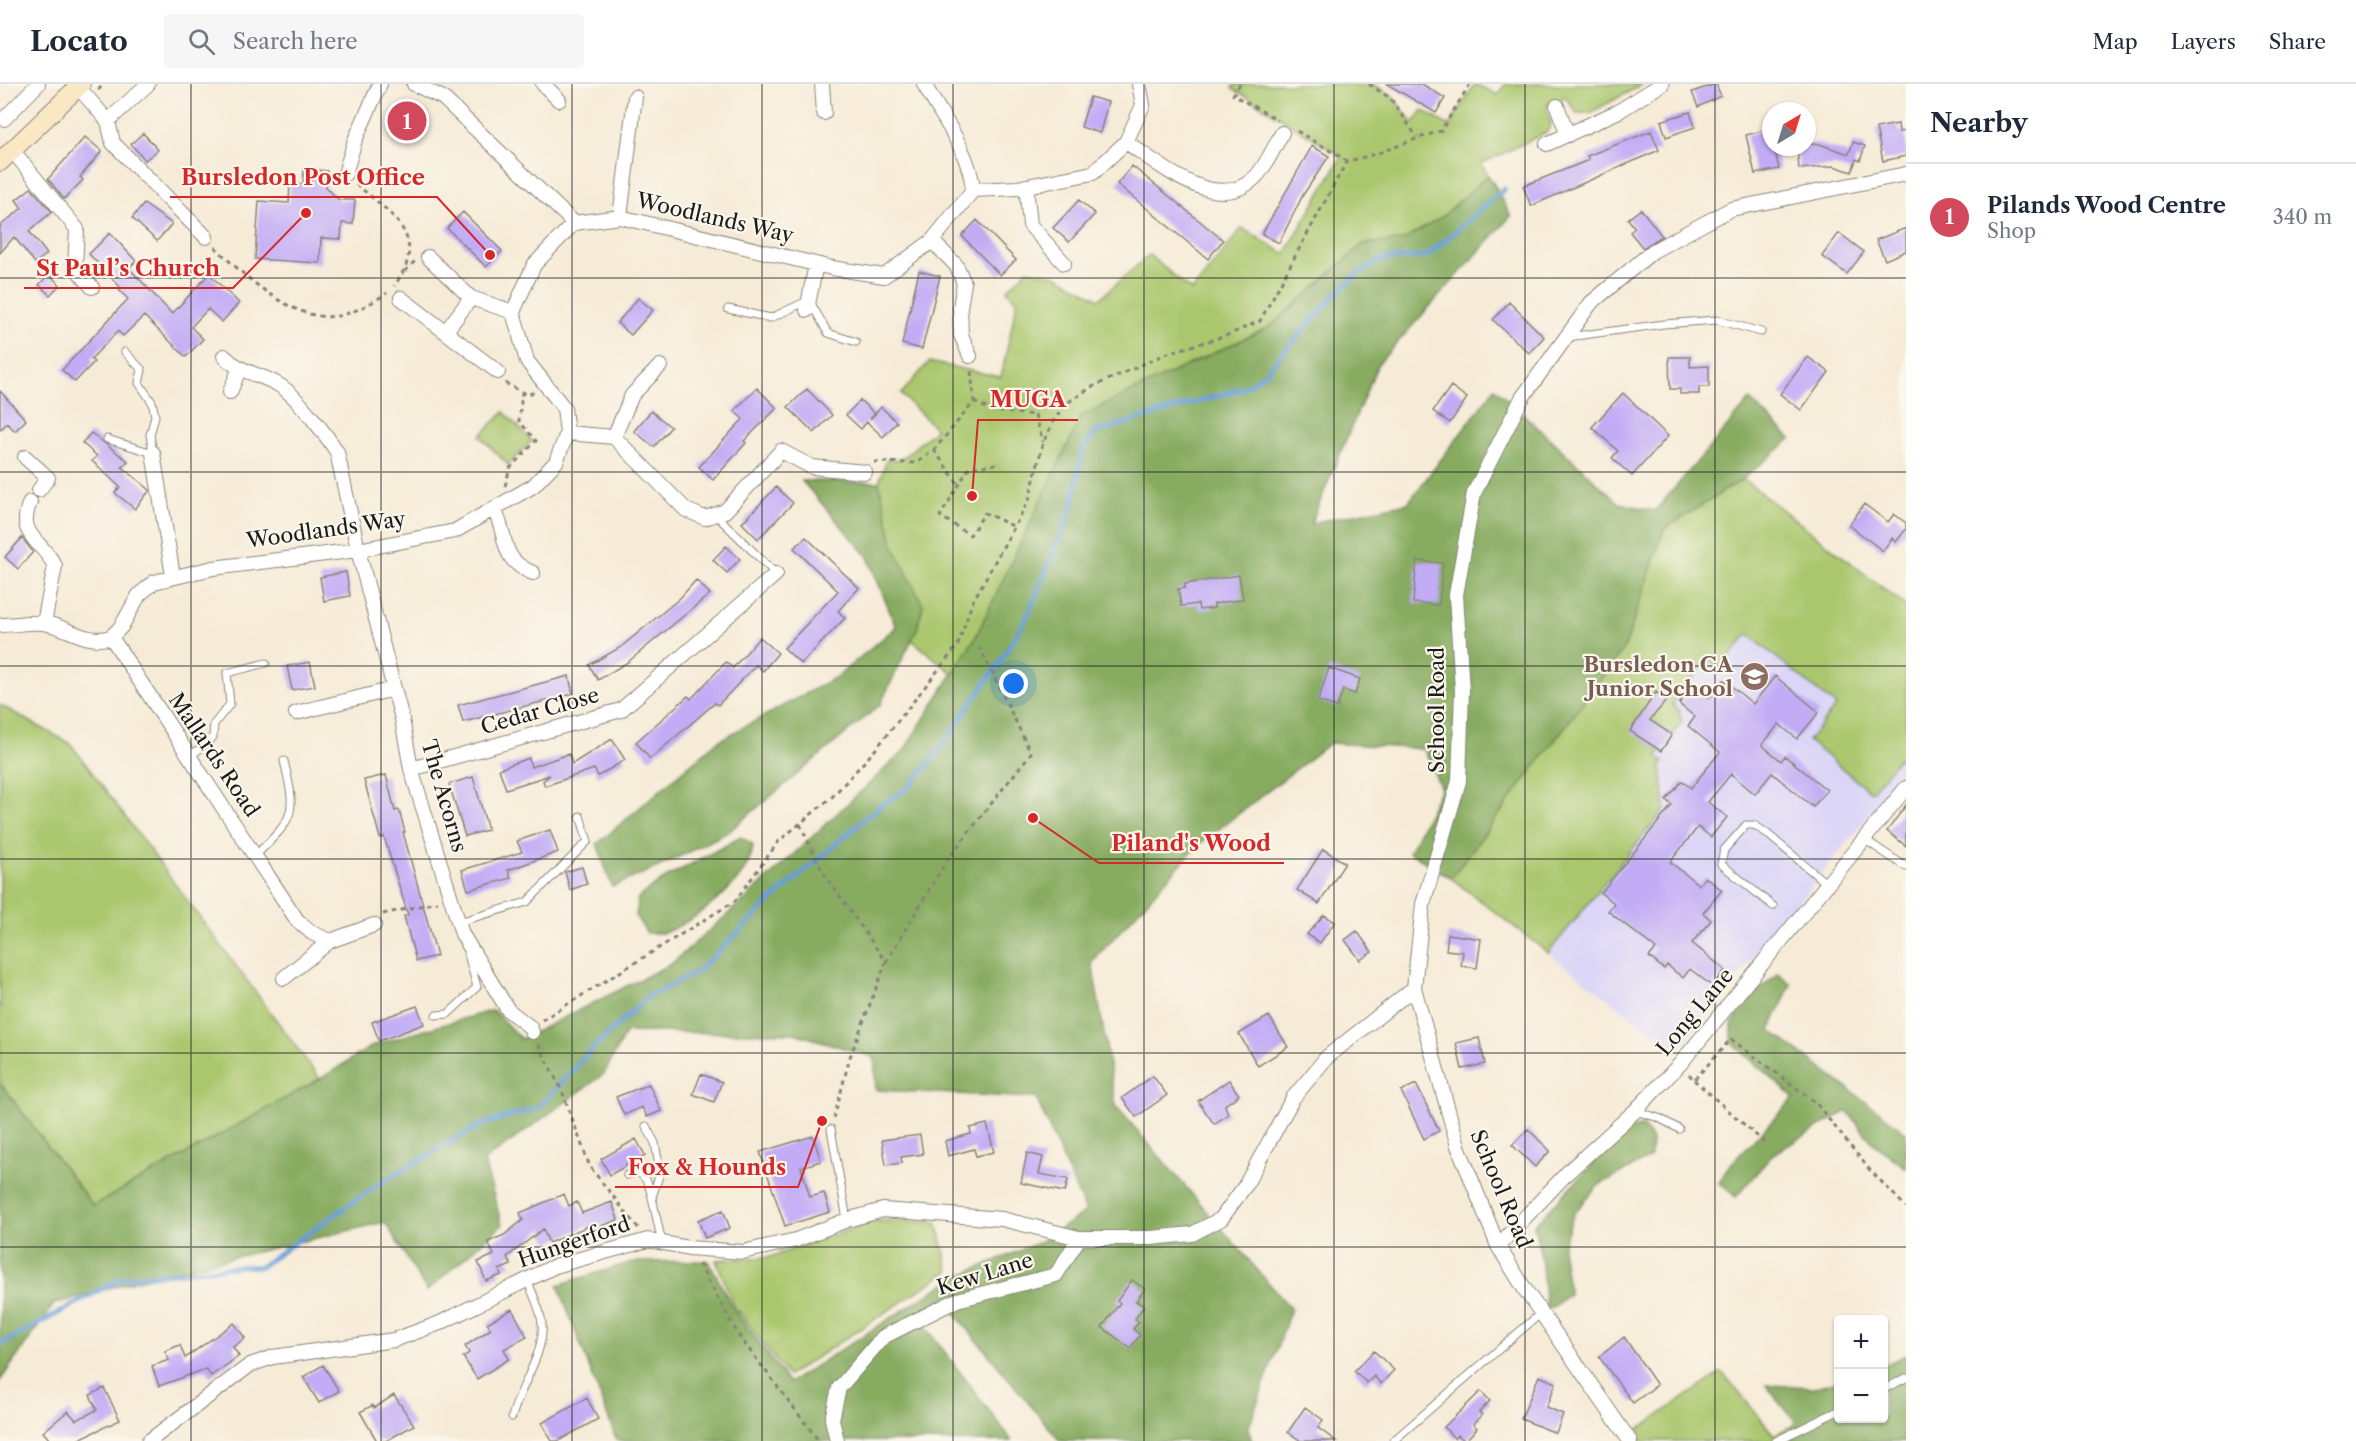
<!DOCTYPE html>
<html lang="en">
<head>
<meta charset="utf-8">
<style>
  body { margin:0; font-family:"Libre Caslon Text",serif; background:#f6f6f7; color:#1f2937 }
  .controls { position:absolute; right:18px; bottom:18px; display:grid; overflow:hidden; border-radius:6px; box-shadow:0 2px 4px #0004 }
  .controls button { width:54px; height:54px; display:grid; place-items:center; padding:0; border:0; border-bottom:2px solid #e0e1e3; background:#fff; color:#1f2937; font:30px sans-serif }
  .compass { position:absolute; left:1762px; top:18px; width:54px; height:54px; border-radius:50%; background:#fff; box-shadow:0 2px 4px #0004; rotate:38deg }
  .you { position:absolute; left:1014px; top:600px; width:21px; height:21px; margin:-15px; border:4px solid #fff; border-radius:50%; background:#1a73e8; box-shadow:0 0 0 9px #1a73e833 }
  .badge { display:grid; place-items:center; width:39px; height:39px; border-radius:50%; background:#d1495b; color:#fff; font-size:20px; font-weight:700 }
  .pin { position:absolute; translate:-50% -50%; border:3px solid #fff; box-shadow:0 2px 6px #0006 }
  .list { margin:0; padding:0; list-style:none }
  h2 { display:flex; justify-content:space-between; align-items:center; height:78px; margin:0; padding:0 24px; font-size:26px }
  h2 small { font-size:20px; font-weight:400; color:#747a83 }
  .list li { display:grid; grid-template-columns:39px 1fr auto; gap:18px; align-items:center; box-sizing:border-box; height:108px; padding:0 24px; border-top:2px solid #e0e1e3 }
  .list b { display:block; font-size:22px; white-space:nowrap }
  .list p { margin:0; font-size:20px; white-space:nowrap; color:#747a83 }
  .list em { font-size:20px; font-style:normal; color:#747a83 }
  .icon { flex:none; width:33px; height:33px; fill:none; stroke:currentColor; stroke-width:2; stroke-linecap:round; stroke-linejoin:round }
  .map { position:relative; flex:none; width:1906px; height:1357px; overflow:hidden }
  header { display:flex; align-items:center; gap:36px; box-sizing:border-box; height:84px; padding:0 30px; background:#fff; border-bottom:2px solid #e0e1e3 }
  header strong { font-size:28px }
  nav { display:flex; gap:33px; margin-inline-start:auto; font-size:21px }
  .search { width:420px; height:54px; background:#f6f6f7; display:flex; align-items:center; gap:15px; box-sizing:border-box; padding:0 21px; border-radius:6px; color:#747a83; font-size:22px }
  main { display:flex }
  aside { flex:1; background:#fff }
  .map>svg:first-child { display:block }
</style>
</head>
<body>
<header>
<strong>Locato</strong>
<div class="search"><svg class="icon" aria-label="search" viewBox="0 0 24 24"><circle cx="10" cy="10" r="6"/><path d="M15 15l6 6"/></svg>Search here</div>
<nav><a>Map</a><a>Layers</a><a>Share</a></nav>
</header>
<main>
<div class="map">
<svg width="1906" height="1357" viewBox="0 0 1906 1357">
  <rect width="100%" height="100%" fill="#fbf7ec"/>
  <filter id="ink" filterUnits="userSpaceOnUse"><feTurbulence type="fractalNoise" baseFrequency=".0167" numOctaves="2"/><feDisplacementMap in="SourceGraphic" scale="12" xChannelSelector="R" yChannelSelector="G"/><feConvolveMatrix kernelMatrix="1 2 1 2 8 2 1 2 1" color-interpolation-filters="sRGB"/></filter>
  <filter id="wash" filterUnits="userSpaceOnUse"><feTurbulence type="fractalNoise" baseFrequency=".008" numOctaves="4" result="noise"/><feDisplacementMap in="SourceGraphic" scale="24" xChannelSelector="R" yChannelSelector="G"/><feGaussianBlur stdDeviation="1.35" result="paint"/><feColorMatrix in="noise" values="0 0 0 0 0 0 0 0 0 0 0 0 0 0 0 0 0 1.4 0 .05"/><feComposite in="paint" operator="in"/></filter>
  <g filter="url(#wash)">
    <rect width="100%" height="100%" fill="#f6ebd7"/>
    <path fill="#dbd6f7" d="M1743,395L1906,522V686L1677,968L1451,794L1625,563Z"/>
    <path fill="#aac76e" stroke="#637245" stroke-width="1.5" d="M1235,0H1373L1392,11L1413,40L1423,26L1449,42L1475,0L1498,11L1505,0H1643L1590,29H1577L1565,13L1547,21L1551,40L1547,48L1481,80L1499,108L1425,169L973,606L896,543L867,471L802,397L879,398L887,375L900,376L936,345L901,310L929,278L1001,293L1017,218L1007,206L1027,186L1056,191L1099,215L1149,171L1192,207L1242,144L1285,170L1342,72L1232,4Z
      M504,328L532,357L508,381L480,352Z
      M1743,395L1906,522V680L1899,674L1871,708L1808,657L1836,622L1748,550L1720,584L1708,575L1672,620L1679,627L1682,638L1672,651L1641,630L1631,646L1661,667L1657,672L1664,678L1661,682L1665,725L1548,869L1451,794L1625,563L1664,445Z
      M0,621L71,660L320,995L93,1122L0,999Z
      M875,1137L937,1138L949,1187L788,1292L733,1220L716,1176L770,1173Z
      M1722,1288L1774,1351L1838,1319V1334H1884L1906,1357H1635L1630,1351Z"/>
    <path fill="#87ac61" stroke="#52643e" stroke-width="1.5" d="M1488,91L1511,132L1378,280L1311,439L1408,419L1495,304L1619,419L1655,427L1750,316L1791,355L1743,395L1664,445L1625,563L1451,794L1409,768L1441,705L1424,665L1330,659L1197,762L1092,878L1116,1022L1291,1225L1248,1345L1252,1357H1060L951,1225L923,1239L1012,1357H617L558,1201L632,1178L709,1177L733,1224L789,1299L952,1195L1040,1158L1086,1128L1036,1014L876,1006L874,973L794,949L626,948L604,990L484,1077L502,1141L427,1207L385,1138L141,1195L54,1220L0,1297V999L93,1122L320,995L374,961L493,926L521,955L671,880L754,807L903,668L975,554L1082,331L1271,242L1363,160L1404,156L1443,132Z
      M802,397L879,398L894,463L923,521L917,545L880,621L728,748L660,782L612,803L597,760L718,657L838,592L896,543L867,471Z
      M741,753L753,761C751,797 697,835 666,848C661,850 653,849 647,849L636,833L638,814L662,796Z
      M1778,889L1791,900L1770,946L1906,1048V1084L1872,1058L1847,1027L1773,1070L1736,1113L1719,1099L1728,1083L1794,1014L1732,959V939L1758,907Z
      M1643,1042L1652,1056L1651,1073L1599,1101L1574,1129L1562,1164L1569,1210L1554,1222L1546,1224L1541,1173L1534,1141L1625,1047Z
      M1906,1271V1357H1782L1788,1354L1795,1337L1766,1301L1815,1303L1838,1297V1334H1884V1281Z"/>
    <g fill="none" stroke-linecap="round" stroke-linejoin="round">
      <path stroke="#679dd4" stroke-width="5" d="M0,1261L122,1194L243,1182L260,1183L379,1100L480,1041L538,1024L595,962L649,912L697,888L775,813L881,721L908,704L930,679L1000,578L1027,533L1072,424L1083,366L1096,348L1244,304L1264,290L1336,210L1357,191L1380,176L1427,172L1504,105"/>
    </g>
    <g id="blocks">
      <path fill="#c1acf5" d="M1387,0H1422L1445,14L1436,29Z
        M1716,0L1721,12L1698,23L1692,8Z
        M1090,13L1108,18L1100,49L1081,43Z
        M1690,28L1695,43L1666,53L1661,37Z
        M1898,40L1899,48L1906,47V72L1883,77L1876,44Z
        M1769,45L1771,63H1774L1779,85L1755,90L1746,51Z
        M1651,47L1659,66L1531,122L1523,102L1589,76L1587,72Z
        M143,49L158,66L145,76L131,60Z
        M85,53L102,67L80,93L83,96L64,115L48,95Z
        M1853,58L1865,62L1860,77L1856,75L1852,88L1834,82L1799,85L1797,63L1816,59L1849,70Z
        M1312,62L1329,72L1303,111L1279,159L1262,150Z
        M1132,82L1223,156L1208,175L1117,100Z
        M304,85L327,87L326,103L339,116H355L353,140L342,139L341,155L321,154L320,179L255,175L259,117L289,119L290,99L303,100Z
        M31,104L52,128L29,147L47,170L35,179L14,153L0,169V142L22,124L16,116Z
        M1079,116L1095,130L1069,158L1053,144Z
        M144,120L172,140L157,157L132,134Z
        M1641,125L1662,152L1643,164L1630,148L1635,144L1628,135Z
        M463,128L502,167L486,183L447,144Z
        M977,136L1016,176L1000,191L962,152Z
        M1906,144V167L1885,176L1876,156Z
        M110,149L136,177L129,184L172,230L209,190L239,219L222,238L208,225L191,243L203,255L186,273L144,232L123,252L118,247L91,275L94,278L75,298L62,286L128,215L119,206L121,204L89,170Z
        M1839,149L1864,168L1847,190L1822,172Z
        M919,187L940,192L922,265L902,260Z
        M49,190L60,201L50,211L39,201Z
        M638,214L653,226L631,251L617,239Z
        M1509,218L1544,253L1529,269L1493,236Z
        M1669,273H1690V283L1709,282V303H1699V310H1680V305H1670Z
        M1808,273L1829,288L1801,326L1780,310Z
        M1451,302L1467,314L1450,339L1433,327Z
        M757,304L777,324L744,357L746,359L713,396L699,383L743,335L734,327Z
        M807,305L832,331L814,349L788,323Z
        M0,307L26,336L15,347L7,339L0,346Z
        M1623,309L1668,352L1632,392L1612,374L1618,367L1592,343Z
        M860,316L875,330L870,335L881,323L897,338L883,353L867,338L861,345L846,331Z
        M651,327L671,343L654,363L634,347Z
        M91,349L128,377L122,383L150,406L135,425L115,409L120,403L92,377L97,372L82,359Z
        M776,403L793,419L758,455L742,439Z
        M1864,420L1888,438L1894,430L1906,439V445L1896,458L1892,454L1883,467L1849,441Z
        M806,453L859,504L838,527L845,534L801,580L784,564L838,507L794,464Z
        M22,454L33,468L18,485L5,473Z
        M726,462L740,475L727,489L713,476Z
        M1417,477L1443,479L1439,521L1413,519Z
        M346,488L350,512L324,517L320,493Z
        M1239,491L1243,515L1214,520V524L1199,526L1198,520L1181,522L1178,505L1185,504V500Z
        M696,496L710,510L628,578L598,596L589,581L621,563L680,514Z
        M760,553L778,569L763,587L756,581L718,621L715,619L650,675L636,658L688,612L691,615L726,578L733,584Z
        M310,578L315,602L292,606L287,582Z
        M1329,584L1360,595L1355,610L1343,606L1337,623L1318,617Z
        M569,592L573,610L463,638L458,621Z
        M1775,592L1819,628L1797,655L1779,640L1762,661L1781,677L1785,672L1827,706L1813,723L1772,689L1755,710L1731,690L1708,718L1727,733L1711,753L1698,743L1670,778L1699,801L1705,793L1722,806L1703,829L1711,836L1692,859L1725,886L1712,902L1690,885L1683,894L1667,881L1664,885L1649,873L1656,865L1608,827L1614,819L1601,809L1672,721L1666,716L1682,697L1691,704L1720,668L1688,642L1695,633L1679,620L1694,602L1709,615L1724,596L1753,620Z
        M1656,608L1667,616L1650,636L1672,651L1661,667L1630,647Z
        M612,655L625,676L598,692L594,685L545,702L543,697L550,691L506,705L499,685L529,674L531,683L569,670L572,680Z
        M386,691L395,727L399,726L405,748H403L437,872L416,877L404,832L408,831L384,753L380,754L364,696Z
        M473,693L488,746L465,752L449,700Z
        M1906,721V762L1887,747Z
        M550,746L558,768L508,786L511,794L468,806L462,786L522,768L517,757Z
        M1323,765L1345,779L1319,820L1297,806Z
        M582,783L587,800L570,806L565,788Z
        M1324,831L1335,838L1320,859L1307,850Z
        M1357,847L1372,868L1360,876L1345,856Z
        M1448,850L1481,855L1477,884L1461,882L1463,868L1446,866Z
        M417,922L424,940L379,957L372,938Z
        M1269,932L1288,963L1258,982L1239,950Z
        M1479,954L1485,980L1462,985L1456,959Z
        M701,990L722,998L714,1018L693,1010Z
        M1153,992L1167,1011L1136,1033L1122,1014Z
        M1229,996L1239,1011L1225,1021L1228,1030L1214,1040L1198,1017Z
        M649,1000L661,1027L647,1033L642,1023L624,1031L616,1013Z
        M1416,1000L1439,1047L1424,1055L1401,1007Z
        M987,1040L994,1068L976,1072L974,1065L948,1072L945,1057L971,1050L970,1044Z
        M1528,1045L1550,1067L1535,1083L1512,1061Z
        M920,1051L923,1070L901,1073L902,1079L886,1081L882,1056Z
        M813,1052L821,1077L801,1083L810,1113L824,1109L830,1128L785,1142L760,1068Z
        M636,1055L645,1071L610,1091L601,1075Z
        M1027,1069L1043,1073L1039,1090L1068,1095L1065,1108L1021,1099Z
        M564,1110L569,1122L577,1118L582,1129L612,1118L618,1136L589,1146L588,1142L549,1159L543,1145L507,1173L511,1181L499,1186L501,1191L486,1197L478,1178L494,1171L488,1158L504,1151L523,1136L520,1129Z
        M723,1126L730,1144L705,1154L698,1136Z
        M1132,1196L1145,1205L1136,1217L1144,1222L1135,1235L1139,1238L1133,1245L1140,1251L1130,1264L1102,1243L1120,1219L1117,1217Z
        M512,1225L527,1253L504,1265L509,1275L477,1295L463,1273L469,1269L465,1262L491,1245L487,1239Z
        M234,1239L245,1254L233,1263L239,1272L211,1292L206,1285L159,1302L152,1282L169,1276L165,1267L180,1261L185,1274Z
        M1624,1253L1657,1301L1633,1319L1599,1273Z
        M1374,1267L1394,1286L1381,1300L1374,1292L1367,1299L1354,1287Z
        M323,1281L339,1307L319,1319L303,1293Z
        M1539,1292L1556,1299L1546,1323L1563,1330L1556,1349L1521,1335Z
        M104,1304L120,1336L75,1357H51L43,1348L68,1327L76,1336L97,1326L90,1311Z
        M1481,1307L1490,1317L1479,1328L1482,1331L1473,1340L1477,1344L1465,1357L1458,1351L1455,1355L1444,1343Z
        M394,1311L414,1341L386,1357H377L360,1328L373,1321L374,1324Z
        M587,1314L598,1335L558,1357H552L542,1339Z
        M1305,1323L1323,1336L1318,1344L1336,1357H1301L1288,1348Z"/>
    </g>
  </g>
  <g filter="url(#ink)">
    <use href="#blocks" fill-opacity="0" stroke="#89847a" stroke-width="1.5"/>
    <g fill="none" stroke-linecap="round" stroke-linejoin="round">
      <defs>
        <path id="lane" d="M728,225L771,234L809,216L828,249L856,258
          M1568,253L1664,240L1717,236L1761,248
          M107,355L153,369L150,351L155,332L152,318L139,299L142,286L125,268
          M717,432L776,490
          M190,673L213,653L214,640L230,620L227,589L266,579
          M1864,755L1906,783
          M255,772C295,733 297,731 284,677
          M1773,822L1721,780L1724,766L1746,741H1754L1765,748L1827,800
          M459,838L527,818L588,757L580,732
          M436,931L448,930L477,903L468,870
          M1635,1027L1659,1034L1679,1045
          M646,1042L655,1059L658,1076L660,1089L652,1113L662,1159
          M831,1045L847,1136
          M627,1091L637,1088C648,1093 649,1103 652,1113
          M1884,1305L1906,1294
          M512,1333C519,1304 545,1269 542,1240C541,1225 532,1209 527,1195
          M1393,1357L1541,1229
          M1776,1357L1838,1327"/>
        <path id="street" d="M148,0L108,37L113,59L206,153
          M414,0L443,14L574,139
          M543,0L559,16
          M822,0L824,29
          M924,0C942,34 970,67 973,106
          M78,3L108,37
          M1557,22L1568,51
          M4,35L38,0
          M1126,58C1161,81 1221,135 1259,89C1268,77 1275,62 1282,49
          M1547,60L1619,27L1662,0
          M12,66L77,145L75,183L92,203
          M345,90L355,56L380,0
          M1026,102L1030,141L1064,179
          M973,106L1017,104L1093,89L1126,58L1143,21L1139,0
          M620,133L635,13
          M932,157L956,181L964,199L960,223L961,251L970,272
          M428,173L471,214L513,228
          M401,214L498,288
          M807,226L816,180
          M446,247L471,214
          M224,272C241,290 263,290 282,303C298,314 327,352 337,368L358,466L402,635L411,685L462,850L508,926L530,943L532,948
          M230,308L239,286
          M567,349L614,353L686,426L705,434L725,427L781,367L812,383L865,388
          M614,353L632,311L660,282
          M153,369L173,492
          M25,373L48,394L39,406
          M30,418C16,452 41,455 55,482L44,539
          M494,425C509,453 498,475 533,489
          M0,541C14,541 29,538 43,539C68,542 85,561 111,553L297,836L312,849L330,857L374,841
          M111,553L121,543L139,511L154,498L213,484L358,466L455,447L533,402L556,378L567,349L564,324L527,277L513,228L534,181L574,139L620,133L832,184L884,192L932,157L973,106
          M296,629L394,605
          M411,685L621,626L776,490
          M284,894L330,857
          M1498,1162L1569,1087L1635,1027L1680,980L1906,704
          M149,1357L250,1281L273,1273L394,1256L440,1239L555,1182L648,1156L689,1164L743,1168L796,1156L847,1136L883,1126L1002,1135L1079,1154H1151L1192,1150L1221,1135L1245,1102L1293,1014L1327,973L1414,904
          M837,1357L832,1335L839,1304L883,1253L957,1216L1056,1191L1079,1154
          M1630,1357L1526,1207L1498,1162L1458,1062L1414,904L1423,820L1459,697L1462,606L1456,511L1474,409L1522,314L1591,219L1653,167L1731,125L1906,90"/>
        <path id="secondary" d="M0,78L81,0"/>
      </defs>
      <use href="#lane" stroke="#89847a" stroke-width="9"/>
      <use href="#street" stroke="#89847a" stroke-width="16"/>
      <use href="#secondary" stroke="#89847a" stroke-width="20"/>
      <path stroke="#89847a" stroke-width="3" stroke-dasharray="4.5 4.5" stroke-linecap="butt" d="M1240,0L1233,11L1278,36
        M1369,0L1390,14L1417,53
        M98,6L104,0
        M1297,47L1347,77
        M356,100C391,130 431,153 394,202
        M215,163C243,191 294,239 337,232C355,229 373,218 387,209
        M405,187L415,177
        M505,299L526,310L534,309
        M974,318L993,327L1035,331L1043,358
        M934,366L959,401
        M874,378L916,379L934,366L974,318L971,286
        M996,380L969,384L940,432L970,451L985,429L1015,443
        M505,402L510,384L536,357L519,337L522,308
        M800,740L822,787L886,878L850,973L834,1034
        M383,830L438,818
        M886,878L947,776L1031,669L980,564
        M542,936L735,817L779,757L832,713L875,666L958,561L972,519L1029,416L1043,359L1054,336L1067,319L1092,303L1168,269L1225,252L1260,237L1347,77C1381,71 1408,56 1441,47L1470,0
        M538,960L562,1007L590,1083L639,1145
        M1689,990L1694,996L1731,955L1815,1018L1869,1085L1906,1123
        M1694,996L1765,1059
        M699,1180L739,1252L819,1357"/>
      <use href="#lane" stroke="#fff" stroke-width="7"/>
      <use href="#street" stroke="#fff" stroke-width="14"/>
      <use href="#secondary" stroke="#fae7c3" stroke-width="18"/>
    </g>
  </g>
  <path fill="none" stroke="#1c1c1c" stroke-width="1.5" stroke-opacity="0.55" d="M191,0V1357M381,0V1357M572,0V1357M762,0V1357M953,0V1357M1144,0V1357M1334,0V1357M1525,0V1357M1715,0V1357M0,194H1906M0,388H1906M0,582H1906M0,775H1906M0,969H1906M0,1163H1906"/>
  <defs>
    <symbol id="school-disc" viewBox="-11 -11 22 22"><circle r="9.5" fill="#8d6e63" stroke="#fbf7ec"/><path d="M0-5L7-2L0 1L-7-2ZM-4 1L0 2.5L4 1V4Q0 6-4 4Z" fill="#fff"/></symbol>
  </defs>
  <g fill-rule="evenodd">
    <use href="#school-disc" x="1738" y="576" width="33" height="33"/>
  </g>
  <g text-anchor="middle" stroke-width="4.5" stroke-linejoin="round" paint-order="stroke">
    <g font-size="21" fill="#1c1c1c" stroke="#fbf7ec">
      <text transform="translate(715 134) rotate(13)" y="7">Woodlands Way</text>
      <text transform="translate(326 446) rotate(-8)" y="7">Woodlands Way</text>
      <text transform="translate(1437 626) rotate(-90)" y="7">School Road</text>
      <text transform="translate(540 627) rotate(-16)" y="7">Cedar Close</text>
      <text transform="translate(214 671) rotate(56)" y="7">Mallards Road</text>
      <text transform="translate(444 712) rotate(74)" y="7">The Acorns</text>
      <text transform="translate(1695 928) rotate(-50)" y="7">Long Lane</text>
      <text transform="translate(1501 1105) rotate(67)" y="7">School Road</text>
      <text transform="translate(574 1158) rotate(-19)" y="7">Hungerford</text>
      <text transform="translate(985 1190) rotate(-17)" y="7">Kew Lane</text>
    </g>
    <g font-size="21" font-weight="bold" fill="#785e54" stroke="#fbf7ec" text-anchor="end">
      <text x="1733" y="588">Bursledon CA<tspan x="1733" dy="24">Junior School</tspan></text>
    </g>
  </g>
  <path fill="none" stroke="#d62828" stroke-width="2" d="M490 171L437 113H170M306 129L233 204H24M972 412L978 336H1078M1033 734L1099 779H1284M822 1037L798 1103H615"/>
  <g fill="#d62828" stroke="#fbf7ec" stroke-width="2">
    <circle cx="490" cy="171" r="6"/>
    <circle cx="306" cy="129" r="6"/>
    <circle cx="972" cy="412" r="6"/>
    <circle cx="1033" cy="734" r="6"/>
    <circle cx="822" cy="1037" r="6"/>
  </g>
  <g font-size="22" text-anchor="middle" font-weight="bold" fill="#d62828" stroke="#fbf7ec" stroke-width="4.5" stroke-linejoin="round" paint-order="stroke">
    <text x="303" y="101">Bursledon Post Office</text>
    <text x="128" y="192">St Paul’s Church</text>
    <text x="1028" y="323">MUGA</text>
    <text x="1191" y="767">Piland's Wood</text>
    <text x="707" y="1091">Fox &amp; Hounds</text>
  </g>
</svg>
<div class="controls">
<button>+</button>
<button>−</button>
</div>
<svg class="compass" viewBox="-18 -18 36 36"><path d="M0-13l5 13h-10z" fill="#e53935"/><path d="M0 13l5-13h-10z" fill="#747a83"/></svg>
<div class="you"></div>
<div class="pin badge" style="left:407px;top:37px">1</div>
</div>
<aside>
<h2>Nearby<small></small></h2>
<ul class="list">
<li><span class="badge">1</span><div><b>Pilands Wood Centre</b><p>Shop</p></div><em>340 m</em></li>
</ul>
</aside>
</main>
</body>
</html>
